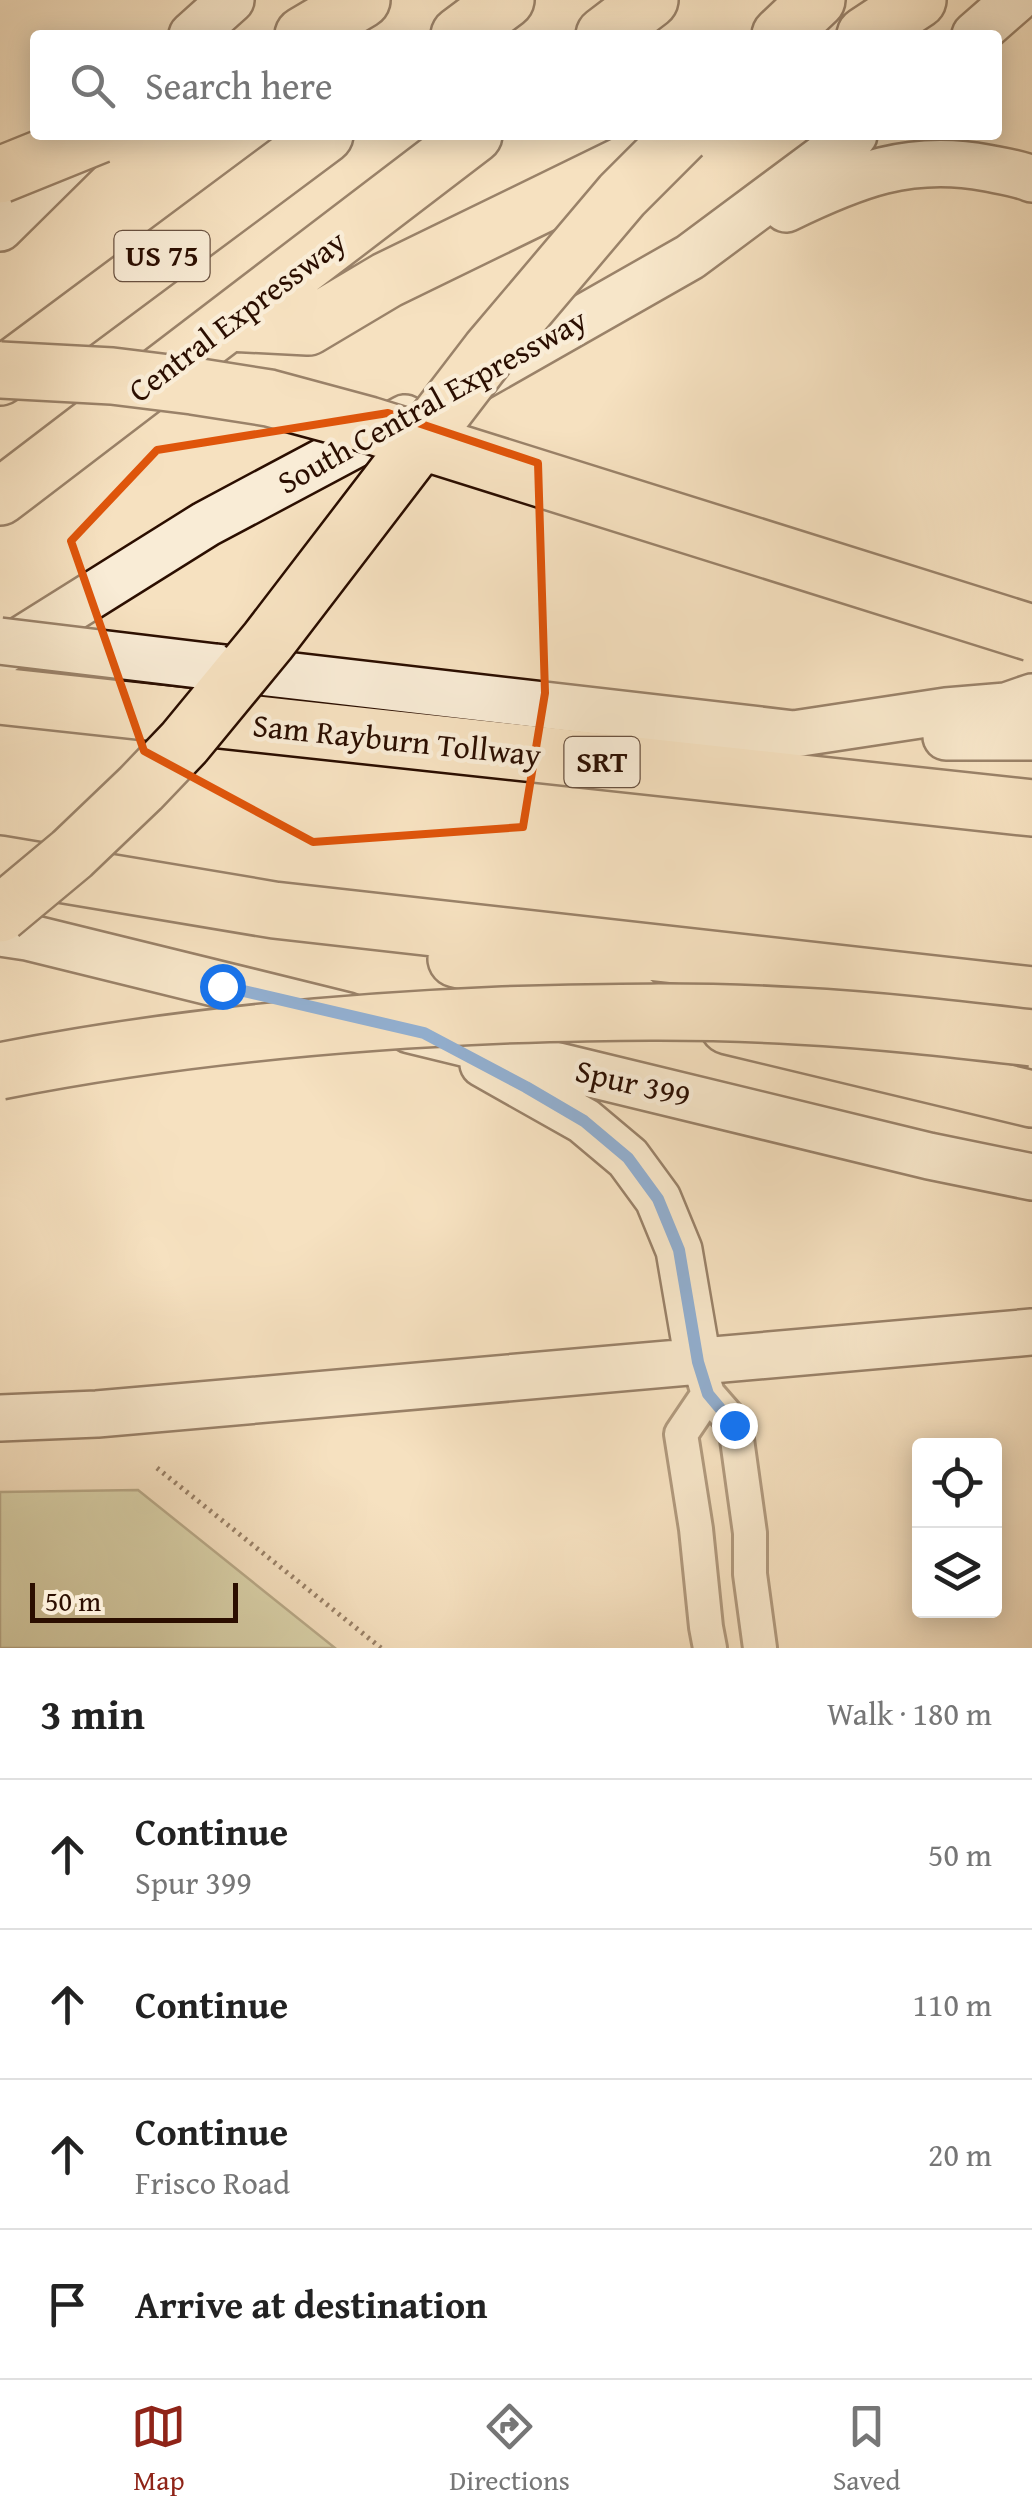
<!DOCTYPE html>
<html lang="en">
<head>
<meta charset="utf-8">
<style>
  body { margin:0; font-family:"Gentium Book Plus",serif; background:#f6f6f6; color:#222 }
  .controls { position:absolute; right:30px; bottom:30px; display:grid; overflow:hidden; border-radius:10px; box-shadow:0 5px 25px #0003 }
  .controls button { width:90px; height:90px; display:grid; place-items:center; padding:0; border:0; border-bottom:2px solid #e0e0e0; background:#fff; color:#222; font:50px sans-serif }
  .scale { position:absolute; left:30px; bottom:25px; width:208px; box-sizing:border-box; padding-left:10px; border:5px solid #2b0e00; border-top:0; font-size:28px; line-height:35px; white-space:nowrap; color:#2b0e00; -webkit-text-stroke:8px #f9ecd6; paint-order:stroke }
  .stop { position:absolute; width:30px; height:30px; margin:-22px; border:8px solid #1a73e8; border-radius:50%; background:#fff }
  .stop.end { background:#1a73e8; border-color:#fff; box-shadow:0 2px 10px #0008 }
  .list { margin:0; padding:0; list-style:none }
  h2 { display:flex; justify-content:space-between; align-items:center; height:130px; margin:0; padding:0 40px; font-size:42px }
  h2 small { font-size:32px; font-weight:400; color:#767676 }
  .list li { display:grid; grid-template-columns:65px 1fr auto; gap:30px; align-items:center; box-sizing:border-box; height:150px; padding:0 40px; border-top:2px solid #e0e0e0 }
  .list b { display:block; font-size:38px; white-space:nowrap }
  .list p { margin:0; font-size:32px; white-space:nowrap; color:#767676 }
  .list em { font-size:32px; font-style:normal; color:#767676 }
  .icon { flex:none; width:55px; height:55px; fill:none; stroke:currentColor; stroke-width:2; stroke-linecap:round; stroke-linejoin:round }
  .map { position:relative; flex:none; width:1032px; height:1648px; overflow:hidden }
  .search { position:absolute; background:#fff; box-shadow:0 5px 25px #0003; left:30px; right:30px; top:30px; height:110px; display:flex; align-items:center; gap:25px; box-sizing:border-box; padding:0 35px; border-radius:10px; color:#767676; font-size:38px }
  .sheet { height:730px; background:#fff }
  nav { display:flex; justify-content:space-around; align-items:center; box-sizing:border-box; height:140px; border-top:2px solid #e0e0e0; background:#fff; font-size:28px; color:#767676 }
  nav a { display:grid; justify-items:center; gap:5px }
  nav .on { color:#8f2418 }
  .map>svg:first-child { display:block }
</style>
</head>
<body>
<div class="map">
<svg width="1032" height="1648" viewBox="0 0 1032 1648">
  <rect width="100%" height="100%" fill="#f6e1c0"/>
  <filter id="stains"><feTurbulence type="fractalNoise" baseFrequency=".002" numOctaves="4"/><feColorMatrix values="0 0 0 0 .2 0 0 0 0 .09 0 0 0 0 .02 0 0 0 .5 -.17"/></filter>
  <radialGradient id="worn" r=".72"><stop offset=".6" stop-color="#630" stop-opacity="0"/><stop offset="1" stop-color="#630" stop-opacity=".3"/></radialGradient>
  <path fill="#bac395" stroke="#72684a" stroke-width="2.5" d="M138,1490L335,1648H0V1492Z"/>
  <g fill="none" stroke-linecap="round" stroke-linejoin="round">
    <defs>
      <path id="minor" d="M698,1361L708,1394L735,1425L750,1533V1574L760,1648
        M708,1394L681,1434L696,1529L706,1627L710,1648"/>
      <path id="secondary" d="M192,35L231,0
        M975,35L1015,0
        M786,209C854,176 910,153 987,168C1002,171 1018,173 1032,179
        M0,228L82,147
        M474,380L690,257L854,135
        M0,653L206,524L405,418
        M216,667L794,734L946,711L1006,706L1032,697
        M946,737H1032
        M0,933L27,937L348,1016
        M410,1030L929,1156L1032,1177
        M483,1064L584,1121L628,1158L658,1199L679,1250L698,1361
        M0,1418L97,1414L1032,1332"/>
      <path id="motorway" d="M303,35L362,0
        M459,35L506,0
        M604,35L650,0
        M780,35L817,0
        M865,35L918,0
        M228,323L308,327L387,280L668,143
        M0,377L325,135
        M0,497L474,135
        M0,696L1032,808
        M0,864L274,910L1032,995
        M456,959L635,1003
        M728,1026L1032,1099"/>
    </defs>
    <use href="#minor" stroke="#5e4330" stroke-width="38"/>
    <use href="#secondary" stroke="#2b0e00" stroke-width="50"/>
    <use href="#motorway" stroke="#2b0e00" stroke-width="60"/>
    <path stroke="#2b0e00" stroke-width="5" stroke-dasharray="2.5 5" stroke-linecap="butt" d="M157,1468L381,1648"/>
    <use href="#minor" stroke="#f9ecd6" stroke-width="32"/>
    <use href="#secondary" stroke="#f9ecd6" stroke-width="45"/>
    <use href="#motorway" stroke="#f6e1c0" stroke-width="55"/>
    <defs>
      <path id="secondary-bridge" d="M0,641L215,667"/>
      <path id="motorway-bridge" d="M0,175L99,135
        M0,370L112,376L193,386L269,398L369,425L1032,633
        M0,914L72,854L141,788L184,743L268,641L490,351L622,195L682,135
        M0,1071C166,1038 334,1022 503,1015C602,1012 700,1010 798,1016C876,1020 954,1029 1032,1038"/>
    </defs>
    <use href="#secondary-bridge" stroke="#2b0e00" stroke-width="50" stroke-linecap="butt"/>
    <use href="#motorway-bridge" stroke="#2b0e00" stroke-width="60" stroke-linecap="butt"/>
    <use href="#secondary-bridge" stroke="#f9ecd6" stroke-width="45"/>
    <use href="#motorway-bridge" stroke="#f6e1c0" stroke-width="55"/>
  </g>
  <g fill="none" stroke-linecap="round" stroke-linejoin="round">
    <path stroke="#1a73e8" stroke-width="12" d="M222,986L424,1033L526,1087L584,1121L628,1158L658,1199L679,1250L698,1362L708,1394L734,1425"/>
  </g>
  <path d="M0 0H1032V1648H0ZM388,413L538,463L545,693L523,827L313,842L144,751L71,541L157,450Z" fill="#f6e1c0" fill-opacity=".55" fill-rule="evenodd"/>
  <path fill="none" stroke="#df550b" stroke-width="8" stroke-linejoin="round" d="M388,413L538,463L545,693L523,827L313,842L144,751L71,541L157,450Z"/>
  <g text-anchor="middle" stroke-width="9" stroke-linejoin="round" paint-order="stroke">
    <g fill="#f9ecd6" stroke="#695140" stroke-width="2.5">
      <rect x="114.5" y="231" width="95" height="50" rx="8"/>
      <rect x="564.5" y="737" width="75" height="50" rx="8"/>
    </g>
    <g font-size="30" font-weight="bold" fill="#2b0e00">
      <text x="162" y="266">US 75</text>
      <text x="602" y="772">SRT</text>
    </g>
    <g font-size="32" fill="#2b0e00" stroke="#f9ecd6">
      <text transform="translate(237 316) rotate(-37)" y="11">Central Expressway</text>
      <text transform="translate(432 401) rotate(-29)" y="11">South Central Expressway</text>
      <text transform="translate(397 740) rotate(6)" y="11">Sam Rayburn Tollway</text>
      <text transform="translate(633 1083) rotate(13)" y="11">Spur 399</text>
    </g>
  </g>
  <rect width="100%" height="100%" filter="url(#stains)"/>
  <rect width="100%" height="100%" fill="url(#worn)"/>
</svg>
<div class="controls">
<button><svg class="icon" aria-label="locate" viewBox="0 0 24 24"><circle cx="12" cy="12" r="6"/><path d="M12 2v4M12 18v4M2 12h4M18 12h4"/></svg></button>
<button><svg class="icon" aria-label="layers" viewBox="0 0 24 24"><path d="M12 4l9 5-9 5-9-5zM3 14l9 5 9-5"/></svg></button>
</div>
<div class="scale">50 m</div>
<div class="stop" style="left:222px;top:986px"></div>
<div class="stop end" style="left:734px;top:1425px"></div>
<div class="search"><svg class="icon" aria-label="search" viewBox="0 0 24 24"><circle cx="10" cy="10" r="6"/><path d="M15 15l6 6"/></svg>Search here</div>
</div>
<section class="sheet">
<h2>3 min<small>Walk · 180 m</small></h2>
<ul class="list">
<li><svg class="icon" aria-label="ahead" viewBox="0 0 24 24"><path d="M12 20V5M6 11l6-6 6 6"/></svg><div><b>Continue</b><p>Spur 399</p></div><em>50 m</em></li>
<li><svg class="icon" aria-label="ahead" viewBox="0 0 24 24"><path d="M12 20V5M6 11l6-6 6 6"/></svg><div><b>Continue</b></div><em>110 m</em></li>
<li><svg class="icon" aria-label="ahead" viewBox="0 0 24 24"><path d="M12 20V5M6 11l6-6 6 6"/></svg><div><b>Continue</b><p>Frisco Road</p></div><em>20 m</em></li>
<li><svg class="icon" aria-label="arrive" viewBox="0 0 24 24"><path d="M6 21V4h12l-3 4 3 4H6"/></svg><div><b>Arrive at destination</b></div></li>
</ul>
</section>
<nav>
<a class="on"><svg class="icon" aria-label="map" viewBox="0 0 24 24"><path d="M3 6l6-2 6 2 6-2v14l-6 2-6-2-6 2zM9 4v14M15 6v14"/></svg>Map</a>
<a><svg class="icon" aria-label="directions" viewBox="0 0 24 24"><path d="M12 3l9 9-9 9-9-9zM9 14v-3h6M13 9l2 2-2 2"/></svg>Directions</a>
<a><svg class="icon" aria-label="saved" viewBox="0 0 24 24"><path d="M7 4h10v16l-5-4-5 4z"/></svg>Saved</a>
</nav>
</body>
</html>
